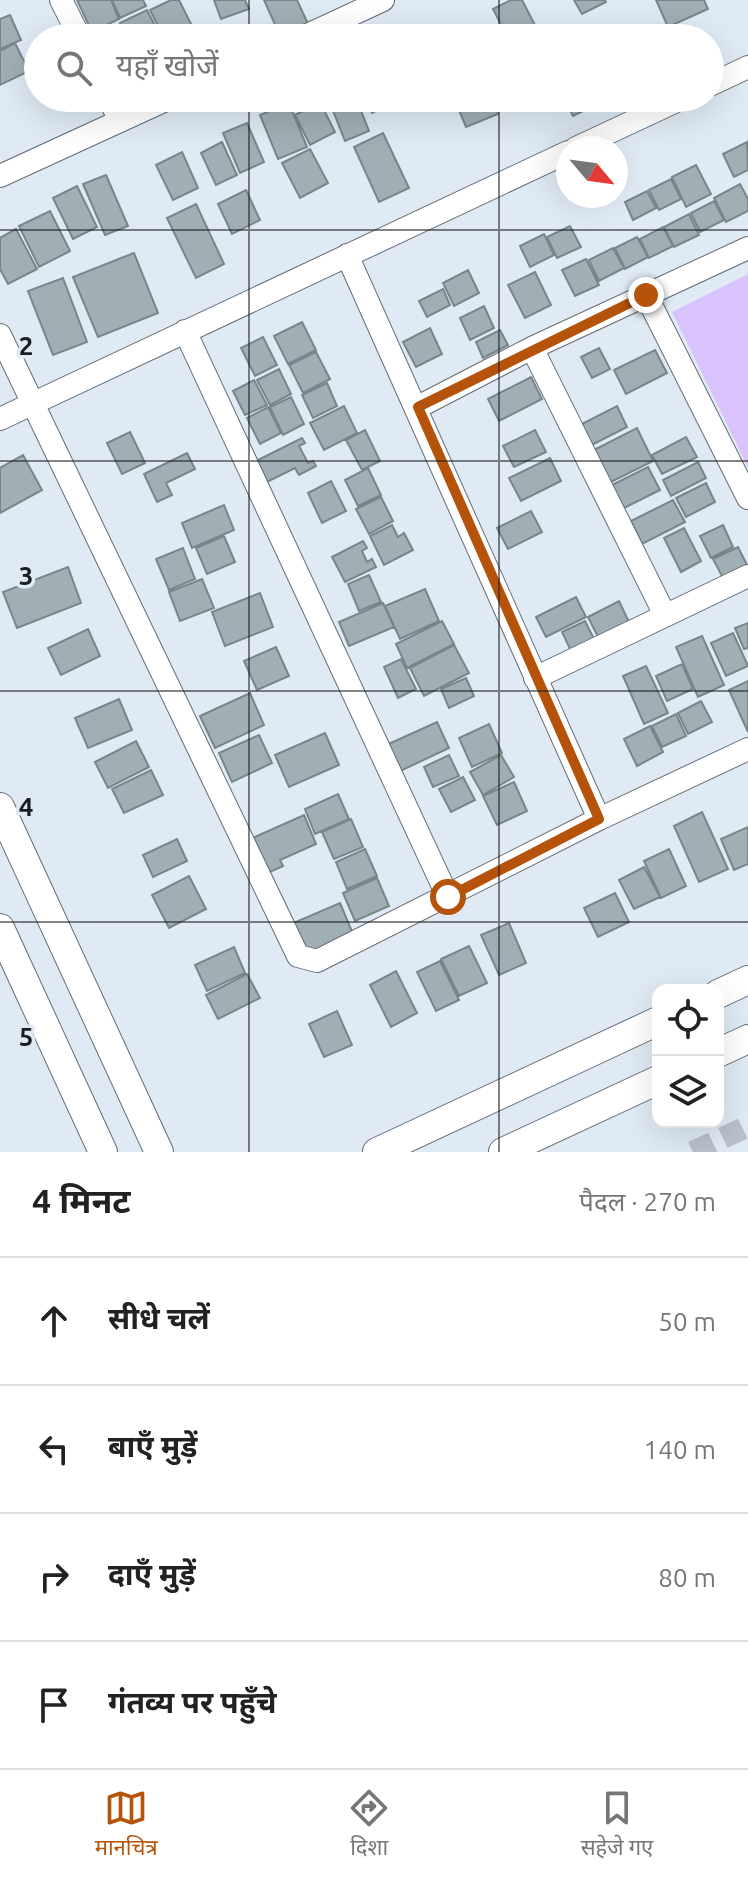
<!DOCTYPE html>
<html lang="hi">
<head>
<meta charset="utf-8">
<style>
  body { margin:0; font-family:Ubuntu,"Noto Sans Devanagari",sans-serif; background:#f2f2f2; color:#222 }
  .controls { position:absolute; right:24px; bottom:24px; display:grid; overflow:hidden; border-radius:16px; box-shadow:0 8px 32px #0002 }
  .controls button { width:72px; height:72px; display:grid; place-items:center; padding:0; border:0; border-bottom:2px solid #e0e0e0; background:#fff; color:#222; font:40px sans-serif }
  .compass { position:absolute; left:556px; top:136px; width:72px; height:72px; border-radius:50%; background:#fff; box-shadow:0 8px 32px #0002; rotate:119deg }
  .stop { position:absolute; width:24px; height:24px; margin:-18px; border:6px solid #b45309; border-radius:50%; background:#fff }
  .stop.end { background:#b45309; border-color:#fff; box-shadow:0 2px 8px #0008 }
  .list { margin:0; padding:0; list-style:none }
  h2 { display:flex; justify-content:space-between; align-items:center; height:104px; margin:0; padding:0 32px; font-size:34px }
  h2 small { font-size:26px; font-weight:400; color:#767676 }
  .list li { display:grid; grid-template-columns:52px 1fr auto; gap:24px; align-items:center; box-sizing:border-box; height:128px; padding:0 32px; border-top:2px solid #e0e0e0 }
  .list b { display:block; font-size:30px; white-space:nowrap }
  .list em { font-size:26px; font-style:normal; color:#767676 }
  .icon { flex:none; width:44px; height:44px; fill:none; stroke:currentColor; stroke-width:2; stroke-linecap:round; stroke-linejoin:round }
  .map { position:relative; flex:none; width:748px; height:1152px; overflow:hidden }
  .search { position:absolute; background:#fff; box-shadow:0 8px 32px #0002; left:24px; right:24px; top:24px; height:88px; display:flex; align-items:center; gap:20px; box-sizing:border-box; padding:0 28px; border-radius:44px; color:#767676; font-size:30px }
  .sheet { height:616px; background:#fff }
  nav { display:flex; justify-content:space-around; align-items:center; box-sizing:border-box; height:112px; border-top:2px solid #e0e0e0; background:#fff; font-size:22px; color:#767676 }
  nav a { display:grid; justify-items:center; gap:4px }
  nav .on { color:#b45309 }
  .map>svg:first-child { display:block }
</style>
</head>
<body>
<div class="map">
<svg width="748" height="1152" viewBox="0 0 748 1152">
  <rect width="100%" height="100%" fill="#dfeaf4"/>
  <path fill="#dac2fd" d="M748,274V467L672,312Z"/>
  <path fill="#a0afb3" stroke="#78868a" stroke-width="2" d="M77,0H111L119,19L92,32Z
    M112,0H143L146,6L120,18Z
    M171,0H179L195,32L183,38H164L150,10Z
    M214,0H245L249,9L221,19Z
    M264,0H297L309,26L281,38Z
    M511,0H522L540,35L508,38L493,9Z
    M574,0H605L606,2L582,14Z
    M656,0H704L708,9L668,27Z
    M147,10L161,38H128L120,23Z
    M10,15L21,40L0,49V19Z
    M15,43L29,71L0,85V51Z
    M328,98H356L369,131L345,141Z
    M365,98H402L372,113Z
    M454,98H492L498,114L466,127Z
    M503,98H535L510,111Z
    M564,98H605L606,100L573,116Z
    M320,102L335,132L310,145L295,115Z
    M289,103L307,147L278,159L260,115Z
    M247,123L264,162L240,173L223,133Z
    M383,133L409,188L379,202L354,147Z
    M222,142L237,175L216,185L201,153Z
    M747,142L748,170L734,177L723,154Z
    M310,149L328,183L300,198L282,163Z
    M182,152L198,188L173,200L156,165Z
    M696,165L711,194L686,207L672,177Z
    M106,175L128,226L105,235L83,184Z
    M671,179L681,199L659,210L649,190Z
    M740,184L748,199V211L726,222L714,198Z
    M77,186L97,227L73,239L53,198Z
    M246,190L260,220L232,234L218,204Z
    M647,191L656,208L633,220L625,202Z
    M714,201L724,220L700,232L691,213Z
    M196,204L224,264L196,278L167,218Z
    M50,211L70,251L39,267L19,226Z
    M689,214L699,235L674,247L664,227Z
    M570,226L581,247L557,258L547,237Z
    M663,227L673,246L649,258L640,239Z
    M16,229L37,269L8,284L0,269V238Z
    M544,234L554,255L530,267L520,246Z
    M637,237L648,257L625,269L615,248Z
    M613,248L624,268L599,281L589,260Z
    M134,253L158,313L98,337L73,277Z
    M586,259L599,285L575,296L562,270Z
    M468,270L479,293L454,306L443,283Z
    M535,272L551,305L525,318L508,285Z
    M63,278L87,342L53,355L28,291Z
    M443,289L450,305L427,317L419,301Z
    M484,306L494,328L470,340L460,318Z
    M302,322L316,350L288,364L274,336Z
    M430,328L442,354L416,367L403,342Z
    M500,330L508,345L483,358L476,342Z
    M263,337L277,365L255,376L241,348Z
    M599,348L610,369L592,378L581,357Z
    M655,350L667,373L626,394L614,370Z
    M316,352L330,379L303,393L289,365Z
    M279,369L291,394L270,405L257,380Z
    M531,377L542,399L499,421L488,399Z
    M254,380L267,405L245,415L233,391Z
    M327,383L337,406L313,418L302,395Z
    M291,397L304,424L283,435L270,407Z
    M344,406L357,433L324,450L310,423Z
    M617,406L627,427L588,447L578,426Z
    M268,407L281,433L260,444L247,418Z
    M637,428L653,461L609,483L592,451Z
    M365,430L380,461L362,470L346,440Z
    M535,430L546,452L514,467L503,446Z
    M130,432L145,463L122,474L107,443Z
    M686,437L697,457L662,474L652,455Z
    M302,438L305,443L299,446L308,463L313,461L316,466L299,475L295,468L267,482L256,461Z
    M187,453L195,469L166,483L172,495L157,502L144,474Z
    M23,455L42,490L0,513V468Z
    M550,458L561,481L521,501L509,478Z
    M698,462L706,478L671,496L663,480Z
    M648,467L660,490L622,509L610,486Z
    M368,468L381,495L358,506L345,480Z
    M331,481L346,511L322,523L308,493Z
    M706,483L715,502L686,517L676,498Z
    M381,497L393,521L369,534L356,509Z
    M673,500L685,522L642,544L631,521Z
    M224,505L234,530L192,548L182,523Z
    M531,511L542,532L508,549L497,528Z
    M392,525L398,537L404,533L413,550L384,565L370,536Z
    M723,525L733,547L711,558L700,536Z
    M684,528L701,561L681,572L664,538Z
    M224,536L235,562L207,574L196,548Z
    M363,541L367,548L362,551L367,562L372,559L376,567L345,582L332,557Z
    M738,547L748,567L724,580L713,559Z
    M183,548L195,579L169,590L156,559Z
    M68,567L81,603L17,628L3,592Z
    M369,575L381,602L359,611L348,584Z
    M202,579L214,608L180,621L169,592Z
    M425,589L439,621L400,639L385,606Z
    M260,593L273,627L225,646L212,612Z
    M576,597L586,617L546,637L536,617Z
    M619,601L629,622L598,637L588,617Z
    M383,603L394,627L349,646L339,622Z
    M442,621L454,644L407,668L396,644Z
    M585,621L594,639L571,651L562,632Z
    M748,623V648L744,649L735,628Z
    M88,629L100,656L61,675L48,648Z
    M733,633L748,666L726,676L711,643Z
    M702,636L724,685L698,697L676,647Z
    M454,645L469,673L424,696L410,668Z
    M276,647L289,676L257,690L244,661Z
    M401,659L416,689L398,698L384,667Z
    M682,664L693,689L667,701L656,676Z
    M646,666L668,713L644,724L623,676Z
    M466,678L474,696L449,708L441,689Z
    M748,681V732L729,690Z
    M250,693L264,725L215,748L200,716Z
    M119,699L132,730L88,748L75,718Z
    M701,701L712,722L688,734L678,713Z
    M676,714L686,736L662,747L652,726Z
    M437,722L449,748L396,773L384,746Z
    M489,724L502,753L472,767L459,738Z
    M650,726L663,752L637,766L624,739Z
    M325,733L339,765L289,787L275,755Z
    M259,735L272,763L232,782L219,753Z
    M136,741L149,767L108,788L95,762Z
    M449,755L459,776L433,787L424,767Z
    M501,755L514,777L483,795L470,772Z
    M151,770L163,795L124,813L112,789Z
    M463,777L475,800L451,812L439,789Z
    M514,782L527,811L497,825L483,796Z
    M338,794L349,819L315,834L305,809Z
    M702,812L728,869L699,882L674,826Z
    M304,815L316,844L280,860L283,866L261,876L246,841Z
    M351,819L363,847L334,859L322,832Z
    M748,827V864L734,870L721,839Z
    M177,839L187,861L153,877L143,855Z
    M365,849L377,876L347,889L336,862Z
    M669,849L686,886L661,898L644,861Z
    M644,867L660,897L634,909L619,880Z
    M189,876L206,909L169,928L152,895Z
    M377,878L389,906L355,921L343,893Z
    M615,893L629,922L598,937L584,908Z
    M340,903L353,934L304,955L291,924Z
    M509,923L526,963L499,975L481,935Z
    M469,946L487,983L459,996L441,959Z
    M234,947L245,973L207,991L195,965Z
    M440,961L459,1000L436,1011L417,972Z
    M396,971L417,1013L391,1027L370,985Z
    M247,974L260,998L218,1019L206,995Z
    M337,1011L352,1045L324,1057L309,1024Z"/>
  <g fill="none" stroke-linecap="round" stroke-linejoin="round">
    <path stroke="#b8c1ca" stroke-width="22" stroke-dasharray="22 11" stroke-linecap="butt" d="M693,1152L748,1126"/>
    <defs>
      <path id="minor" d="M61,0L80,38
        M301,38L383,0
        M710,85L748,67
        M109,98L120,121
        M576,148L683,98
        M0,176L170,98
        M347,255L599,819
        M646,295L748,498
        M185,331L448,897
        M0,335L298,956L317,961L599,819L748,749
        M532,348L665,615
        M418,407L532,348L748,248
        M0,419L568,152
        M535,678L748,576"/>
      <path id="tertiary" d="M0,807L159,1152
        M0,928L103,1152
        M718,994L748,980
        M718,1053L748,1039
        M377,1152L658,1021
        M503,1152L658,1080"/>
    </defs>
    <use href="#minor" stroke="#636c75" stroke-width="24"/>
    <use href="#tertiary" stroke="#636c75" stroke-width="30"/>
    <use href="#minor" stroke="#fff" stroke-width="22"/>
    <use href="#tertiary" stroke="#fff" stroke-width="28"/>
  </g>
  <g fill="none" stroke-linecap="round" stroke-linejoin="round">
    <path stroke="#b45309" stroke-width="10" d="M448,897L599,819L418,407L646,295"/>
  </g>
  <path fill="none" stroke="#1a1e21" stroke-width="2" stroke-opacity="0.55" d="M249,0V38M499,0V38M249,98V1152M499,98V1152M0,230H748M0,461H748M0,691H748M0,922H748"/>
  <g font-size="26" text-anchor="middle" font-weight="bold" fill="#1a1e21" stroke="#dfeaf4" stroke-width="7" stroke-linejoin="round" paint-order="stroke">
    <text x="26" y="355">2</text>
    <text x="26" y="585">3</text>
    <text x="26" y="816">4</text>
    <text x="26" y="1046">5</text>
  </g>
</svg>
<div class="controls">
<button><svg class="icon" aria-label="locate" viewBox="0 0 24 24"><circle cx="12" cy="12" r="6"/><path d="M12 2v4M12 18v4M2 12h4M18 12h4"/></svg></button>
<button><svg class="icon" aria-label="layers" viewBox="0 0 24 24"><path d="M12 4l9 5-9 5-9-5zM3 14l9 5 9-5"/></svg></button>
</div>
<svg class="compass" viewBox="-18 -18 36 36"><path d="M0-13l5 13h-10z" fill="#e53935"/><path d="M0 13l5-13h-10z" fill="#767676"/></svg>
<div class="stop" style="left:448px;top:897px"></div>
<div class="stop end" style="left:646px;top:295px"></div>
<div class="search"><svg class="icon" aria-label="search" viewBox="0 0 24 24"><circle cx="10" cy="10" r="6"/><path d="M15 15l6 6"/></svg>यहाँ खोजें</div>
</div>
<section class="sheet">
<h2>4 मिनट<small>पैदल · 270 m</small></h2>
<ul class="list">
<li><svg class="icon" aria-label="ahead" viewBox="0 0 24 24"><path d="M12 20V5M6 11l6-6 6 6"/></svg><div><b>सीधे चलें</b></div><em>50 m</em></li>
<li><svg class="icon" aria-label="left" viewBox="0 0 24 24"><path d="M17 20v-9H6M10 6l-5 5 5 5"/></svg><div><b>बाएँ मुड़ें</b></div><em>140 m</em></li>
<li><svg class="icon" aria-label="right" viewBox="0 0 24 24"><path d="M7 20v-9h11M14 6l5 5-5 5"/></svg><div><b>दाएँ मुड़ें</b></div><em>80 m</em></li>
<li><svg class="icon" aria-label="arrive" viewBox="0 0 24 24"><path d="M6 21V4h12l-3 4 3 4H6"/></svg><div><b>गंतव्य पर पहुँचे</b></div></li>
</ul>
</section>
<nav>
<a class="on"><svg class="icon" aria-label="map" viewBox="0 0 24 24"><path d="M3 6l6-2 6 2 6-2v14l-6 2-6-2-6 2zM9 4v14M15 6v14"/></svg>मानचित्र</a>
<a><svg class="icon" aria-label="directions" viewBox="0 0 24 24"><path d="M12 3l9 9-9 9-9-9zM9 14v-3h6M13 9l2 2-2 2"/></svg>दिशा</a>
<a><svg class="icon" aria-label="saved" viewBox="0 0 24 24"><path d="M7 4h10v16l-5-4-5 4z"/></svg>सहेजे गए</a>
</nav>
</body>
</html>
